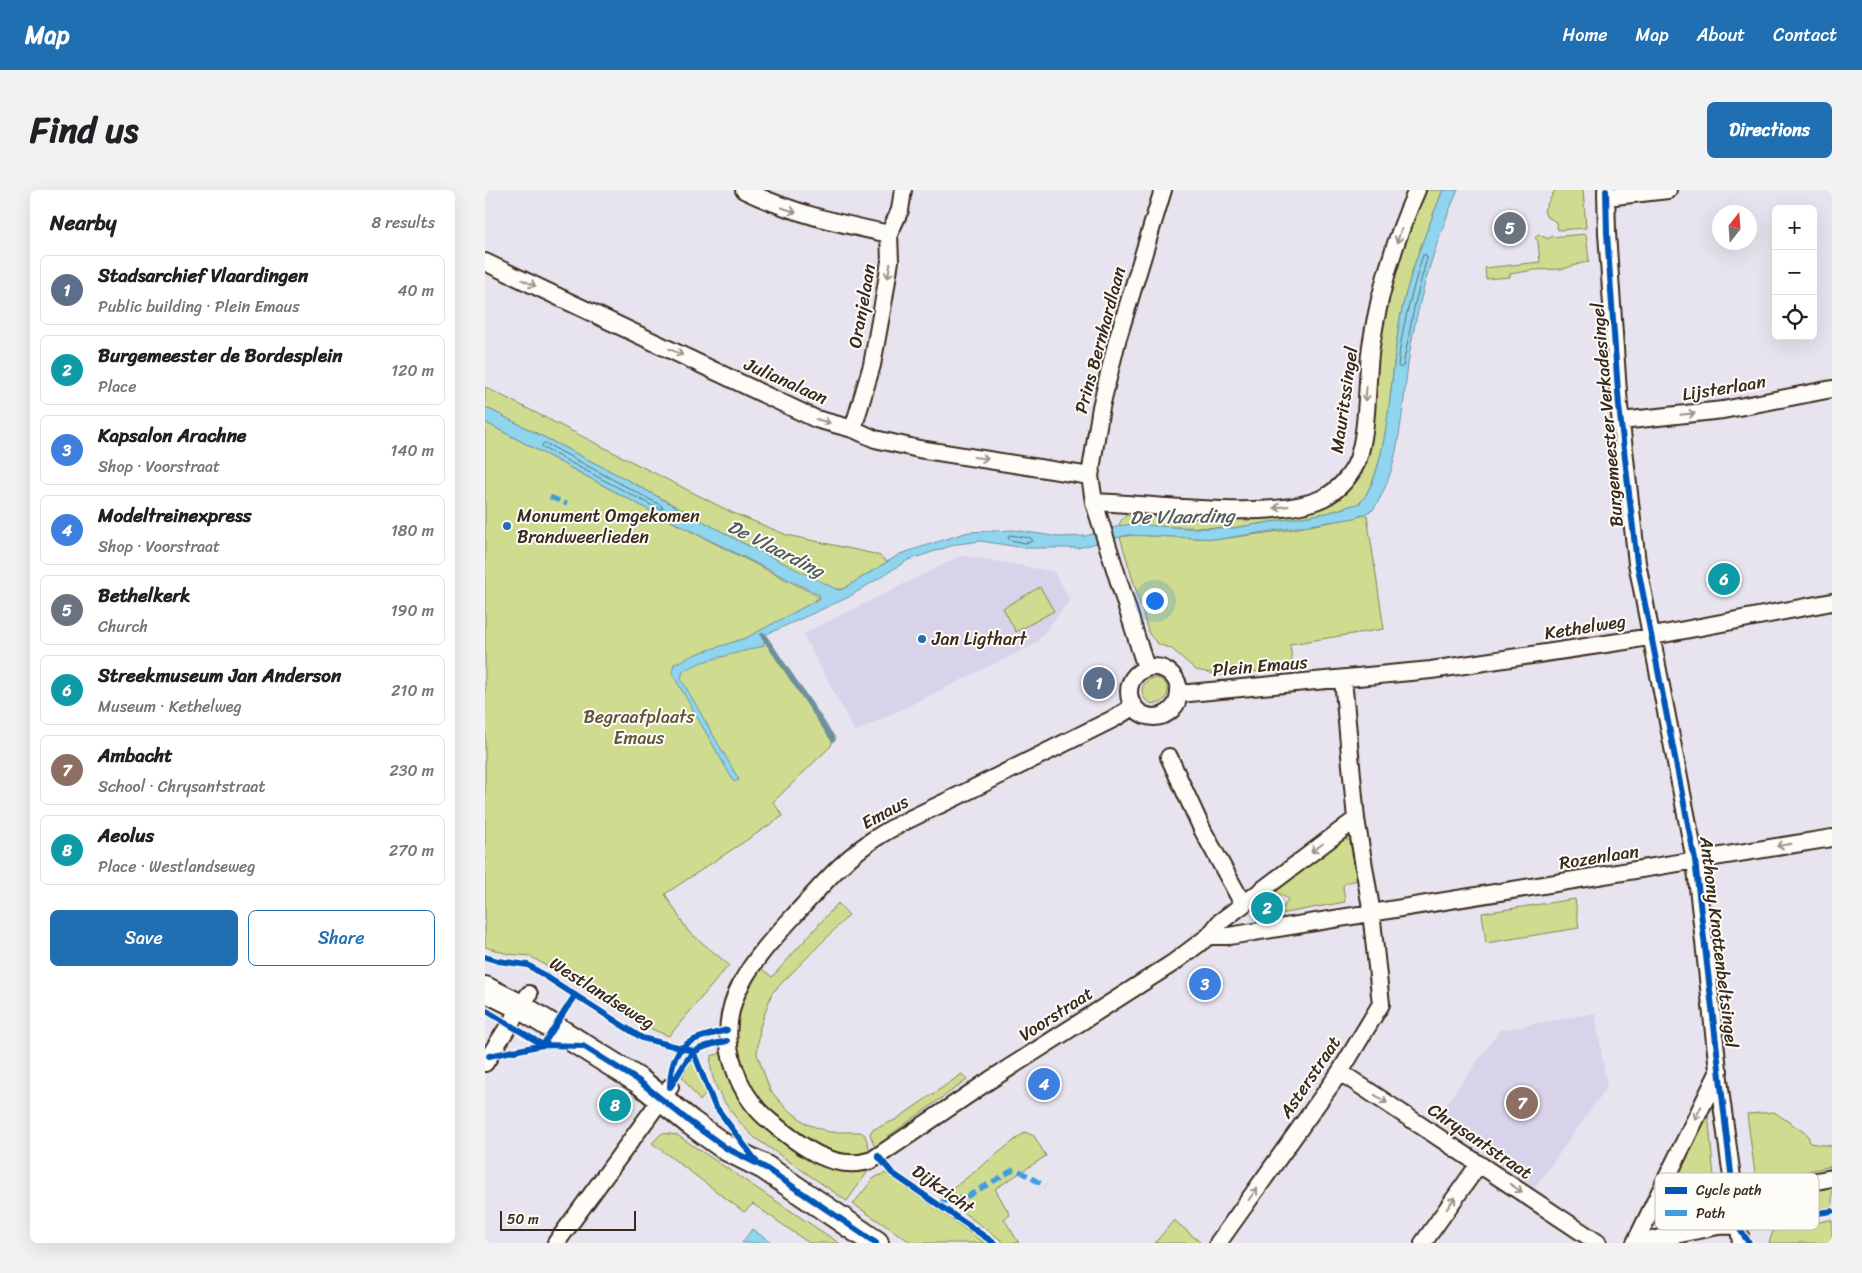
<!DOCTYPE html>
<html lang="en">
<head>
<meta charset="utf-8">
<style>
  body { margin:0; font-family:Sriracha,sans-serif; background:#f2f2f2; color:#202124 }
  .controls { position:absolute; right:15px; top:15px; display:grid; overflow:hidden; border-radius:8px; box-shadow:0 5px 20px #0002 }
  .controls button { width:45px; height:45px; display:grid; place-items:center; padding:0; border:0; border-bottom:1px solid #e0e0e0; background:#fff; color:#202124; font:25px sans-serif }
  .compass { position:absolute; left:1227px; top:15px; width:45px; height:45px; border-radius:50%; background:#fff; box-shadow:0 5px 20px #0002; rotate:17deg }
  .scale { position:absolute; left:15px; bottom:12px; width:136px; box-sizing:border-box; padding-left:5px; border:2px solid #3b2a1e; border-top:0; font-size:14px; line-height:18px; white-space:nowrap; color:#3b2a1e; -webkit-text-stroke:4px #fdfcf7; paint-order:stroke }
  .you { position:absolute; left:669px; top:410px; width:18px; height:18px; margin:-12px; border:4px solid #fff; border-radius:50%; background:#1a73e8; box-shadow:0 0 0 8px #1a73e833 }
  .badge { display:grid; place-items:center; width:32px; height:32px; border-radius:50%; background:#1f6fb2; color:#fff; font-size:16px; font-weight:700 }
  .pin { position:absolute; translate:-50% -50%; border:2px solid #fff; box-shadow:0 1px 5px #0006 }
  .list { margin:0; padding:0; list-style:none }
  h2 { display:flex; justify-content:space-between; align-items:center; height:65px; margin:0; padding:0 20px; font-size:21px }
  h2 small { font-size:16px; font-weight:400; color:#757577 }
  .list li { display:grid; grid-template-columns:32px 1fr auto; gap:15px; align-items:center; box-sizing:border-box; height:70px; margin:0 10px 10px; padding:0 10px; border:1px solid #e0e0e0; border-radius:8px }
  .list b { display:block; font-size:19px; white-space:nowrap }
  .list p { margin:0; font-size:16px; white-space:nowrap; color:#757577 }
  .list em { font-size:16px; font-style:normal; color:#757577 }
  .actions { display:flex; gap:10px; padding:15px 20px }
  .actions a { flex:1; padding:11px 0; border:1px solid #1f6fb2; border-radius:8px; text-align:center; font-size:18px; color:#1f6fb2 }
  .actions .main { background:#1f6fb2; color:#fff }
  .icon { flex:none; width:28px; height:28px; fill:none; stroke:currentColor; stroke-width:2; stroke-linecap:round; stroke-linejoin:round }
  .map { position:relative; flex:none; width:1347px; height:1053px; overflow:hidden; border-radius:8px }
  header { display:flex; align-items:center; gap:30px; box-sizing:border-box; height:70px; padding:0 25px; background:#1f6fb2; color:#fff }
  header strong { font-size:24px }
  nav { display:flex; gap:28px; margin-inline-start:auto; font-size:18px }
  .intro { display:flex; align-items:center; justify-content:space-between; box-sizing:border-box; height:120px; padding:0 30px }
  h1 { margin:0; font-size:35px }
  .button { padding:12px 22px; border-radius:8px; background:#1f6fb2; color:#fff; font-size:18px; font-weight:700 }
  main { display:flex; gap:30px; padding:0 30px }
  aside { flex:1; background:#fff; border-radius:8px; box-shadow:0 5px 20px #0002 }
  .map>svg:first-child { display:block }
</style>
</head>
<body>
<header>
<strong>Map</strong>
<nav><a>Home</a><a>Map</a><a>About</a><a>Contact</a></nav>
</header>
<div class="intro"><h1>Find us</h1><a class="button">Directions</a></div>
<main>
<aside>
<h2>Nearby<small>8 results</small></h2>
<ul class="list">
<li><span class="badge" style="background:#5c6f8a">1</span><div><b>Stadsarchief Vlaardingen</b><p>Public building · Plein Emaus</p></div><em>40 m</em></li>
<li><span class="badge" style="background:#0f9aa8">2</span><div><b>Burgemeester de Bordesplein</b><p>Place</p></div><em>120 m</em></li>
<li><span class="badge" style="background:#3f7fe0">3</span><div><b>Kapsalon Arachne</b><p>Shop · Voorstraat</p></div><em>140 m</em></li>
<li><span class="badge" style="background:#3f7fe0">4</span><div><b>Modeltreinexpress</b><p>Shop · Voorstraat</p></div><em>180 m</em></li>
<li><span class="badge" style="background:#6b7280">5</span><div><b>Bethelkerk</b><p>Church</p></div><em>190 m</em></li>
<li><span class="badge" style="background:#0f9aa8">6</span><div><b>Streekmuseum Jan Anderson</b><p>Museum · Kethelweg</p></div><em>210 m</em></li>
<li><span class="badge" style="background:#8d6e63">7</span><div><b>Ambacht</b><p>School · Chrysantstraat</p></div><em>230 m</em></li>
<li><span class="badge" style="background:#0f9aa8">8</span><div><b>Aeolus</b><p>Place · Westlandseweg</p></div><em>270 m</em></li>
</ul>
<div class="actions"><a class="main">Save</a><a>Share</a></div>
</aside>
<div class="map">
<svg width="1347" height="1053" viewBox="0 0 1347 1053">
  <rect width="100%" height="100%" fill="#e7e4ef"/>
  <filter id="ink" filterUnits="userSpaceOnUse"><feTurbulence type="fractalNoise" baseFrequency=".02" numOctaves="2"/><feDisplacementMap in="SourceGraphic" scale="10" xChannelSelector="R" yChannelSelector="G"/><feConvolveMatrix kernelMatrix="1 2 1 2 8 2 1 2 1" color-interpolation-filters="sRGB"/></filter>
  <g filter="url(#ink)">
    <path fill="#d8d3ea" d="M477,365L569,382L585,410L550,454L370,542L318,444Z
      M1110,823L1122,897L1049,999L951,929L1015,840Z"/>
    <path fill="#cfdb8e" stroke="#858256" d="M937,0H958C943,38 927,75 918,115C905,165 907,277 875,313L842,323L748,338L634,336C636,326 645,323 654,324L655,319L758,324L864,293L898,117Z
      M1070,0H1098L1101,38L1073,40L1071,32L1061,26L1059,20Z
      M1053,44L1063,49L1065,47L1101,44L1104,71L1078,79L1049,80L1025,84V87L1001,89L1000,78L1055,72L1053,51L1050,48Z
      M0,197L246,322L302,345L385,363L395,366L402,372L358,399H349L254,351L135,286L0,217Z
      M0,232L168,322L335,407L278,445L348,549L346,556L288,612L298,626L180,704L203,741L244,775L184,846L164,838L45,766L23,764L0,757Z
      M882,325L899,439L805,454L808,478L735,485L711,480L687,459L673,454L664,444L635,347L649,345L735,349L803,340Z
      M555,397L569,421L531,442L518,418Z
      M657 501a13 13 0 1 1 26 0a13 13 0 1 1-26 0Z
      M858,648L865,651L872,690L861,693L858,696L860,712L795,724L803,709L787,700Z
      M1090,709L1094,738L1001,753L997,723Z
      M353,713L364,725L287,803L275,837L272,864L285,900L300,917L322,934L344,942H376L380,945L386,964C352,969 341,961 313,943C255,904 226,836 276,778L287,787Z
      M237,863C241,881 247,898 258,913C266,924 324,971 336,976C353,982 368,980 386,977L362,1011L270,948C250,929 222,896 226,866Z
      M207,868L212,874L221,903L215,911L197,887Z
      M477,884L482,890L402,947L405,951L391,961L385,944L387,940L410,930Z
      M1289,922L1323,945L1325,953L1347,956V976L1284,989L1277,988L1270,984L1262,924Z
      M1223,923L1232,1019L1227,1028L1174,1038L1167,1030L1214,926Z
      M540,942L549,946L561,966L510,999L525,1025L519,1029L534,1053H520L457,1007Z
      M177,943L192,945L354,1053H324L268,1014L259,1022L167,953Z
      M400,983L500,1053H501H427L368,1014L389,988Z
      M1347,993V1017L1274,1026L1273,1011L1279,1003Z
      M689,1030L716,1053H670Z
      M1345,1030L1347,1031V1053H1284L1288,1041Z"/>
    <path fill="#8fd5f0" stroke="#6d919c" d="M958,0H973C951,49 936,101 926,154C917,206 918,276 888,320L870,328L735,349L643,345L593,358H540L496,351L472,354L423,370L362,408L282,444L278,456L217,472L198,481L196,489L254,590L249,592L187,483L189,474L211,464L261,448L334,409L335,405L168,322L0,232V217L135,286L254,351L353,400L358,399L415,364L483,342L529,340L574,347L601,346L634,336L647,334L702,338H748L842,323L875,313C907,277 905,166 918,115C927,75 943,38 958,0Z
      M267,1039L287,1053H257Z"/>
    <g fill="none" stroke-linecap="round" stroke-linejoin="round">
      <path stroke="#5d6e72" stroke-width="1" d="M941,65L942,68L930,113L918,176L915,178L913,176C916,140 926,106 936,71L938,65Z
        M60,253L177,316L178,319L170,317L58,258L57,255Z
        M525,345L546,348L548,351L541,353L525,350L523,347Z"/>
      <path stroke="#6d919c" stroke-width="5.5" d="M278,445L348,549"/>
      <defs>
        <path id="minor" d="M259,0C306,23 353,33 404,44
          M1121,0L1122,43L1134,216L1152,373L1210,670L1236,907L1256,1053
          M1121,7L1183,0
          M0,72L331,229L368,239L390,249L434,259L605,286
          M1136,231L1238,220L1347,199
          M368,239L387,175L399,109L405,71L404,44L415,20L418,0
          M609,312C668,314 787,332 838,308C854,300 867,285 873,269C884,235 881,191 886,156C894,103 910,49 932,0
          M644 502a25 25 0 1 1 50 0a25 25 0 1 1-50 0Z
          M661,478L609,312L605,286L616,217L632,151L678,0
          M694,504L946,480L1147,450L1347,412
          M649,516L630,528C578,554 527,579 475,605C449,618 422,629 397,644C365,663 341,690 317,717C275,763 226,810 249,877C256,899 268,918 286,932C315,955 348,983 387,970L505,890L688,773L724,746L735,732L871,629
          M684,567L718,641L758,714
          M724,746H744L1347,648
          M0,873L44,804
          M855,882L1113,1053
          M1249,1007L1347,988
          M71,1053L185,897
          M733,1053L855,882L896,814L885,712L871,629L858,489
          M938,1053L994,974
          M1150,1053L1234,881
          M1152,1053L1233,1036L1252,1035"/>
        <path id="secondary" d="M0,799L36,817L154,891L205,932L241,958L279,977L391,1053"/>
      </defs>
      <use href="#minor" stroke="#3b2a1e" stroke-width="20"/>
      <use href="#secondary" stroke="#3b2a1e" stroke-width="28"/>
      <use href="#minor" stroke="#fdfcf7" stroke-width="16"/>
      <use href="#secondary" stroke="#fdfcf7" stroke-width="24"/>
      <path stroke="#3f9ce0" stroke-width="5" stroke-dasharray="10 5" stroke-linecap="butt" d="M65,307L82,314
        M452,1013L481,1007L528,980H533L560,996"/>
      <defs>
        <path id="cycleway" d="M1121,0L1122,43L1134,216L1152,373L1210,670L1252,1035L1264,1053
          M0,767L13,771L43,775L157,848L208,861
          M0,820L58,855L98,856L154,891L205,932L241,958L279,977L391,1053
          M208,861L229,914L271,971
          M4,866L58,855L90,805
          M186,896C207,863 202,859 242,851
          M185,897C186,852 204,850 242,840
          M393,966L407,983L509,1053
          M1252,1035L1347,1021"/>
      </defs>
      <use href="#cycleway" stroke="#fdfcf7" stroke-width="9"/>
      <use href="#cycleway" stroke="#0057b8" stroke-width="6"/>
    </g>
    <defs><path id="oneway-shaft" d="M-6 0H5M1.5-3L5.5 0L1.5 3" fill="none" stroke-width="1.6" stroke-linecap="round" stroke-linejoin="round" transform="scale(1.25)"/></defs>
    <g stroke="#9c938a">
      <use href="#oneway-shaft" transform="translate(304 20) rotate(19)"/>
      <use href="#oneway-shaft" transform="translate(914 46) rotate(109)"/>
      <use href="#oneway-shaft" transform="translate(404 81) rotate(100)"/>
      <use href="#oneway-shaft" transform="translate(44 93) rotate(25)"/>
      <use href="#oneway-shaft" transform="translate(191 162) rotate(25)"/>
      <use href="#oneway-shaft" transform="translate(881 204) rotate(94)"/>
      <use href="#oneway-shaft" transform="translate(1203 224) rotate(-6)"/>
      <use href="#oneway-shaft" transform="translate(338 231) rotate(16)"/>
      <use href="#oneway-shaft" transform="translate(496 268) rotate(8)"/>
      <use href="#oneway-shaft" transform="translate(796 317) rotate(173)"/>
      <use href="#oneway-shaft" transform="translate(1299 655) rotate(171)"/>
      <use href="#oneway-shaft" transform="translate(832 658) rotate(143)"/>
      <use href="#oneway-shaft" transform="translate(896 909) rotate(33)"/>
      <use href="#oneway-shaft" transform="translate(1213 923) rotate(116)"/>
      <use href="#oneway-shaft" transform="translate(1031 998) rotate(34)"/>
      <use href="#oneway-shaft" transform="translate(768 1004) rotate(-54)"/>
      <use href="#oneway-shaft" transform="translate(966 1013) rotate(-55)"/>
    </g>
  </g>
  <g fill="#1f6fb2" stroke="#fdfcf7" stroke-width="2">
    <circle cx="22" cy="336" r="5"/>
    <circle cx="437" cy="449" r="5"/>
  </g>
  <g text-anchor="middle" stroke-width="4" stroke-linejoin="round" paint-order="stroke">
    <g font-size="18" fill="#3b2a1e" stroke="#fdfcf7">
      <text transform="translate(377 116) rotate(-80)" y="6">Oranjelaan</text>
      <text transform="translate(615 150) rotate(-75)" y="6">Prins Bernhardlaan</text>
      <text transform="translate(301 191) rotate(24)" y="6">Julianalaan</text>
      <text transform="translate(1239 198) rotate(-9)" y="6">Lijsterlaan</text>
      <text transform="translate(859 210) rotate(-82)" y="6">Mauritssingel</text>
      <text transform="translate(1122 225) rotate(-95)" y="6">Burgemeester Verkadesingel</text>
      <text transform="translate(1100 437) rotate(-9)" y="6">Kethelweg</text>
      <text transform="translate(775 476) rotate(-5)" y="6">Plein Emaus</text>
      <text transform="translate(400 622) rotate(-29)" y="6">Emaus</text>
      <text transform="translate(1114 667) rotate(-9)" y="6">Rozenlaan</text>
      <text transform="translate(1234 752) rotate(83)" y="6">Anthony Knottenbeltsingel</text>
      <text transform="translate(117 803) rotate(32)" y="6">Westlandseweg</text>
      <text transform="translate(571 824) rotate(-33)" y="6">Voorstraat</text>
      <text transform="translate(825 887) rotate(-56)" y="6">Asterstraat</text>
      <text transform="translate(995 951) rotate(34)" y="6">Chrysantstraat</text>
      <text transform="translate(458 999) rotate(35)" y="6">Dijkzicht</text>
    </g>
    <g font-size="18" fill="#3b2a1e" stroke="#fdfcf7" text-anchor="start">
      <text x="32" y="332">Monument Omgekomen<tspan x="32" dy="21">Brandweerlieden</tspan></text>
      <text x="447" y="455">Jan Ligthart</text>
    </g>
    <g font-size="18" fill="#60563a" stroke="#fdfcf7">
      <text x="154" y="533">Begraafplaats<tspan x="154" dy="21">Emaus</tspan></text>
    </g>
    <g font-size="19" font-style="italic" fill="#545d5d" stroke="#fdfcf7">
      <text transform="translate(697 326) rotate(-1)" y="7">De Vlaarding</text>
      <text transform="translate(291 358) rotate(27)" y="7">De Vlaarding</text>
    </g>
  </g>
  <rect x="1170" y="983" width="164" height="57" rx="8" fill="#fdfcf7" stroke="#c3bdb6" stroke-width="1"/>
  <rect x="1180" y="997" width="22" height="7" fill="#0057b8"/>
  <rect x="1180" y="1020" width="22" height="6" fill="#3f9ce0"/>
  <g font-size="14" fill="#3b2a1e">
    <text x="1211" y="1005">Cycle path</text>
    <text x="1211" y="1028">Path</text>
  </g>
</svg>
<div class="controls">
<button>+</button>
<button>−</button>
<button><svg class="icon" aria-label="locate" viewBox="0 0 24 24"><circle cx="12" cy="12" r="6"/><path d="M12 2v4M12 18v4M2 12h4M18 12h4"/></svg></button>
</div>
<svg class="compass" viewBox="-18 -18 36 36"><path d="M0-13l5 13h-10z" fill="#e53935"/><path d="M0 13l5-13h-10z" fill="#757577"/></svg>
<div class="scale">50 m</div>
<div class="you"></div>
<div class="pin badge" style="left:614px;top:493px;background:#5c6f8a">1</div>
<div class="pin badge" style="left:782px;top:718px;background:#0f9aa8">2</div>
<div class="pin badge" style="left:720px;top:794px;background:#3f7fe0">3</div>
<div class="pin badge" style="left:559px;top:894px;background:#3f7fe0">4</div>
<div class="pin badge" style="left:1025px;top:38px;background:#6b7280">5</div>
<div class="pin badge" style="left:1239px;top:389px;background:#0f9aa8">6</div>
<div class="pin badge" style="left:1037px;top:913px;background:#8d6e63">7</div>
<div class="pin badge" style="left:130px;top:915px;background:#0f9aa8">8</div>
</div>
</main>
</body>
</html>
